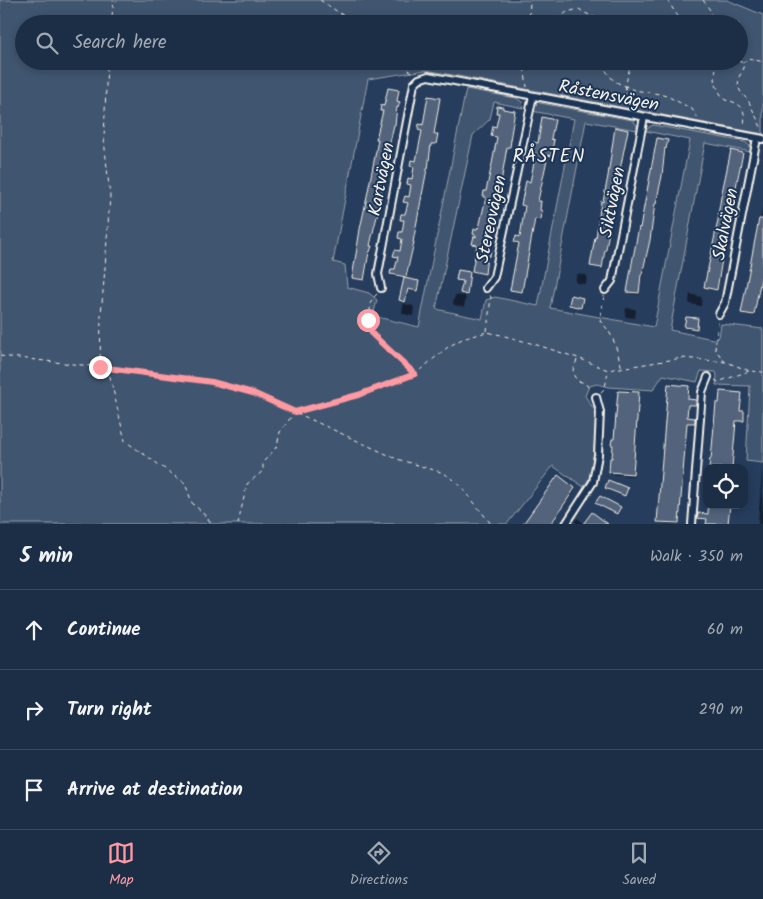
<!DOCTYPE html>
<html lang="en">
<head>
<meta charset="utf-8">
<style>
  body { margin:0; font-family:Kalam,sans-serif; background:#293a51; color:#f1f3f6 }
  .controls { position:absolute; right:15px; bottom:15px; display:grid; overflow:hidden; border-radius:10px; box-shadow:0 2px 8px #0003 }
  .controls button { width:45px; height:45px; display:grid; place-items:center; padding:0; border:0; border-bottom:1px solid #3a4a5f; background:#1c2e46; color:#f1f3f6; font:25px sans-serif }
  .stop { position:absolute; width:15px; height:15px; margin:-11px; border:4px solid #ff9aa2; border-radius:50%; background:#fff }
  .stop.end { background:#ff9aa2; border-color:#fff; box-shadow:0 1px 5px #0008 }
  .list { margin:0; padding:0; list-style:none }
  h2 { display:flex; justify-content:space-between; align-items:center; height:65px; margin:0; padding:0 20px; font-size:21px }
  h2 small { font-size:16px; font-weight:400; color:#a0a8b3 }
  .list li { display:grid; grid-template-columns:32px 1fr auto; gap:15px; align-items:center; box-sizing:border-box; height:80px; padding:0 20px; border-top:1px solid #3a4a5f }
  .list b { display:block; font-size:19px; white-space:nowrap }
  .list em { font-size:16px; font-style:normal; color:#a0a8b3 }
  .icon { flex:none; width:28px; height:28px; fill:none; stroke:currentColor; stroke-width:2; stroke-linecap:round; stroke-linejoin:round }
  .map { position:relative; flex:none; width:763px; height:524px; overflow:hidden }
  .search { position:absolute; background:#1c2e46; box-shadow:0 2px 8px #0003; left:15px; right:15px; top:15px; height:55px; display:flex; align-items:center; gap:12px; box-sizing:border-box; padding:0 18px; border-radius:28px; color:#a0a8b3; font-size:19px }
  .sheet { height:305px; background:#1c2e46 }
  nav { display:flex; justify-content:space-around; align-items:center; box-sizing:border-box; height:70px; border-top:1px solid #3a4a5f; background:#1c2e46; font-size:14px; color:#a0a8b3 }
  nav a { display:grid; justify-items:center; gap:2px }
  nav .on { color:#ff9aa2 }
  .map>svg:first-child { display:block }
</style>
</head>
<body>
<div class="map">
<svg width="763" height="524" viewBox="0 0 763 524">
  <rect width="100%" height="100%" fill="#263d5d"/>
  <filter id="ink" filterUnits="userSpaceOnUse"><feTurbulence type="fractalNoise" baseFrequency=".02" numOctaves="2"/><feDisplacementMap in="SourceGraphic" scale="10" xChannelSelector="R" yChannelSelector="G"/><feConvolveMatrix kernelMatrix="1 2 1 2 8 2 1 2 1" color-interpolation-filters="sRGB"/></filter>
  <g filter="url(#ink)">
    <path fill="#40546f" stroke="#9aa2ac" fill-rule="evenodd" d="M0,0H727L763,15V134L426,70L368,79L333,262L345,265L347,287L369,293L377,300L373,316L419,327L466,89L516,98L522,102L523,108L494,102L490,119L473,135L436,309L482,319L486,300L495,297L538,306L574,119L532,111L534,105L540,103L632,120L637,125V130L586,121L550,308L654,327L690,140L646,131L649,127L653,125L745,142L750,146L751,152L705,143L670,330L713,339L719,337L721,324L763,329V463L746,461L750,386L716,385L717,376L716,372L701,371L697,382L663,375L653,390L609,387L597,384L589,386L585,396L596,412L594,455L590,477L584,487L553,466L507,524H0ZM24,24H739V61H24Z"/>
    <path fill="#0007" d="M398,92L399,93L397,102L400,104L399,109L398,108L395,126H394L387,157L384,174L386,176L385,180H383L381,192L382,194L381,198H380L377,210L379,212L374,230L371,247L372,249L371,253H370L364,281L354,279L353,277L379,141L378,138L384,112L381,110L385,107Z
      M440,99V100L434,135L438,137L436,145L431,144L428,170H427L413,243L414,245L406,280L418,283L419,284L417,292L408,290L405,304L413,306L414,308L413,316L403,314L402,312L404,302L400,300L405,278L392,276L391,274L396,271L399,258L396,257L395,256L401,253L403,240L400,239L399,238L403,234L406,221H402V219L406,216L409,204L406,203L405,202L410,198L412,186L409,185L408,184L413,180L415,168L412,166L417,162L423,132L420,131L419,129L424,126Z
      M503,110L514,112L515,114L510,141L511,142L510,148L507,147L499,195L500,196L499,201H498L495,213L497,214L496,219H494L491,233L493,234L492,238H490L487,251L491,253L490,257L487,256L485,275L474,272L473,271L478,246L474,245L473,244L477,235L474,234L480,229L487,198L484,197L487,193L498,138L493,137V135L497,128L500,114L497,113Z
      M554,121L555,122L551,140L554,142L552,157L548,156L539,202L541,204L540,211L542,213L541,221L536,220L534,226L522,293L512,291L511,290L520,244H516V242L521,238L527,207H523V205L531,184L537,154L533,153L532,152L539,144Z
      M627,131L628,133L607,251H606L602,269L593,267L592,266L604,203Z
      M667,141L668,143L667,150H666L660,191L657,205H656L643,277L642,276L639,295L630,293L629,292L640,229Z
      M742,154L743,156L728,228L727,237H726L718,291L706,288L705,287Z
      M763,206V268L755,316L744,314L743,313Z
      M469,273L470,275L467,295H464L466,298L464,307L454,305L453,303L455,295L463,296L462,293L464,282L458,281L457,280Z
      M577,274L586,275L587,277L586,284L576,283L575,281Z
      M690,294L701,297L702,298L701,306L690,304L689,302Z
      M572,297L582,299L583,301L582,309L571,307L570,305Z
      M626,308L635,309L636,311L635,318L626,317L625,315Z
      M697,320L698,321L697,330L687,329L686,327Z
      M689,387L690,389L689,400L696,401L697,402L696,406H688L687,418L694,419L695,424H687L679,524L660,523L659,521Z
      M639,394V395L633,476L611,474L610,472L611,459L613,460L612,445Z
      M741,394L742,396L741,412H744L745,414L744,422H736L733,468H712Z
      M762,469L763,524H758Z
      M558,477L575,490L552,524H525Z
      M606,488L627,489L628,490L626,497L607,490Z
      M597,504L620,508L621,509L618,515Z
      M710,505H730L729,524H708V520L700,519L699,518L709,515Z
      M577,518L585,524H577L575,521Z"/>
    <path fill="#52647b" stroke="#f4f1e8" d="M388,88L399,90L397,101L400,102L398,108L397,107L395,125H394L387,155L384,173L386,174L384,179H383L381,191H382L381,197H379L377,209H379L374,228L370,246H372L370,252H369L364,280L352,278L358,242L360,229L365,206L376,151L378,139H376L383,111H380L381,105L384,106Z
      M428,96L440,98L434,134H438L436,144H431L428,169H427L413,242H414L406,277L390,274L391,269H395L398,257L393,256L395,250L400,251L402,239L398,238L399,232H402L404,220H400L401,214H405L408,203L403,202L405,196L409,197L411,185L407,184L408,178L412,179L414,167L410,166L411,160L416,161L422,131L418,130L419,124L423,125Z
      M497,106L503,107V109L515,111L510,140H511L510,147H507L499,194H500L499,200H497L495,211L497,212L496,219L494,218L491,231L493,232L492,238L489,237L487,249L491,250L490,256H487L485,274L472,271L477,245L472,244L474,236L476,237V235L473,234L474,229H477L478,227L479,228L486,197H483L484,191H486L492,164L497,137L491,136L493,126L496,127L499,113H496Z
      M542,117L555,120L551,138V139L554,140L551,156L548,155L538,201H541L540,210L542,211L541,220L535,219L534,224L522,292L510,290L519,243L514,242L516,236L520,237L525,206L521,205L526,181L530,182L536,153L531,152L533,142L538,143Z
      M615,127L628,130L615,195L606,250H605L602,268L590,266L595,237L596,238L601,201L603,202L608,176Z
      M657,138L668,140L666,149L665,148L662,176L656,204H655L650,240L642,275H641L639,293L627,292L632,263L639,227L640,228Z
      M731,150L743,153L728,226H729L727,236L726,235L717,290L704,287L710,259L719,215H718L721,197Z
      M759,219H763V268L754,315L741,313Z
      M458,270L470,272L467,295L460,293L463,281L456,280Z
      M404,278L419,281L417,291L408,289L405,302L399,300Z
      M571,295L583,298L581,308L569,305Z
      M686,317L698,318L697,329L684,327Z
      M668,384L689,386L688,399L696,400V405H688L687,417L695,418V423H687L679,523L657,522Z
      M618,391L639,392L633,474L609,472L610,458H612L613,445H611L612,439H614Z
      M720,391L742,393L740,411H744V421H736L732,468H709L710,459H711L716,403H719Z
      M558,475L575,488L555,518L550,524H523Z
      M608,480L628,488L625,496L605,488Z
      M600,496L621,507L617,514L595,503Z
      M708,505H730L728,524H706L707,519L697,518L698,513L708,514Z
      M592,512L608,524H583Z"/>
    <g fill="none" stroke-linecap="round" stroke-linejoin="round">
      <defs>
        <path id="street" d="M381,288L378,274L414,84L419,79L428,76L763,139
          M486,288L494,277L533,96
          M605,290L612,281L644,117
          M719,314L725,303L757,138
          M566,524L593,482L598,455L600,412L596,397
          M692,524L702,392L708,377"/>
      </defs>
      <use href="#street" stroke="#f4f1e8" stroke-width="10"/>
      <path stroke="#f4f1e8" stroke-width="1" stroke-dasharray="4 4" stroke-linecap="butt" d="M320,0L344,16L352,24
        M667,0L683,24
        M703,0L710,10L713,24
        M111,24L114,0
        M529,24L530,0
        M551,24L567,12L579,9L585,13L610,24
        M395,61L406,68L413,73
        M527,61L524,66L527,87
        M593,61L603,67L614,81L634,90L660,94L669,97L692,109L698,118
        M717,61C714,79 713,85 725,100C743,103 746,110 744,127
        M739,61L743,63L744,68L739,77L738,87L742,94L748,100L762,129
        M743,63L748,58L763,62
        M625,105C624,91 627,75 632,61
        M377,294L372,299L368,320L372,334L414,374
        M604,296L600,321C615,335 616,349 622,368
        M718,322L715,349L725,362
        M487,331L491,297L489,294
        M0,356L100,367L212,382L253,393L397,459L444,473L461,486L491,524
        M577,360L573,370L574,376L578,381L585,383L591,391
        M100,366L101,315L105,268L110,196L104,139L107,61
        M108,368L125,441L185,483L192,503L202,512L212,524
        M715,380L718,382L749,371
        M601,392L605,388L608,371
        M238,524L247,484L263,471V462L269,456L277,446L280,432L295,412L358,395L415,374L448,347L462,339L487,332L501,335L534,344L578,358L608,370L682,358L726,362L750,371L763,372"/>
      <use href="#street" stroke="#1d3557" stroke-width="6"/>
    </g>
  </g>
  <g fill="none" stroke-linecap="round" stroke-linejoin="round" filter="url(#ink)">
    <path stroke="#ff9aa2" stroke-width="6" d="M100,367L212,382L253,393L295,412L358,395L415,374L372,334L368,320"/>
  </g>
  <g text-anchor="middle" stroke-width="4" stroke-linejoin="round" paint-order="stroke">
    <g font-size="18" fill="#f4f1e8" stroke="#1d3557">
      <text transform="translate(609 95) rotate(11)" y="6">Råstensvägen</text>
      <text transform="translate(381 179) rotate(-79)" y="6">Kartvägen</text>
      <text transform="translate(612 202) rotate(-79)" y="6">Siktvägen</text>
      <text transform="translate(491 219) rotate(-78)" y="6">Stereovägen</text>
      <text transform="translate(725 224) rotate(-79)" y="6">Skalvägen</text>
    </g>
    <g font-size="19" letter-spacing="1" fill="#f4f1e8" stroke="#1d3557">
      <text x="549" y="162">RÅSTEN</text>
    </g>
  </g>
</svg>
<div class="controls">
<button><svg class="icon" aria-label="locate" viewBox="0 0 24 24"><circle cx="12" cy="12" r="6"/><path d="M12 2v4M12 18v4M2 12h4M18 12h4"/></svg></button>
</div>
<div class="stop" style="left:368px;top:320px"></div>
<div class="stop end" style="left:100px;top:367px"></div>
<div class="search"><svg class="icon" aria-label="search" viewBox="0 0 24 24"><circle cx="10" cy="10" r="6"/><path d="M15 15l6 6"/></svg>Search here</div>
</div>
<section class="sheet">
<h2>5 min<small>Walk · 350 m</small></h2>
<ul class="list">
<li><svg class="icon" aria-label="ahead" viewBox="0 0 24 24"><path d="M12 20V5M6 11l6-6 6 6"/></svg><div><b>Continue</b></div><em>60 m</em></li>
<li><svg class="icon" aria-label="right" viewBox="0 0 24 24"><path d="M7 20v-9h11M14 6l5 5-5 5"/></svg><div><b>Turn right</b></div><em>290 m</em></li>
<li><svg class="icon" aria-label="arrive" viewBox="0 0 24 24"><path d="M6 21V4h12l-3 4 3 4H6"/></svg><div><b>Arrive at destination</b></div></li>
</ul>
</section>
<nav>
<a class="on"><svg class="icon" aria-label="map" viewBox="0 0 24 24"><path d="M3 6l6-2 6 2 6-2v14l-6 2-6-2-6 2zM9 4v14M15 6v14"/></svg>Map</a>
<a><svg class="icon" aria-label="directions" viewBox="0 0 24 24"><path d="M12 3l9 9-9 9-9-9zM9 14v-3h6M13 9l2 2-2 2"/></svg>Directions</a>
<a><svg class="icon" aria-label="saved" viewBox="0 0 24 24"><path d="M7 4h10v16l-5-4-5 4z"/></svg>Saved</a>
</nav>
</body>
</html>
